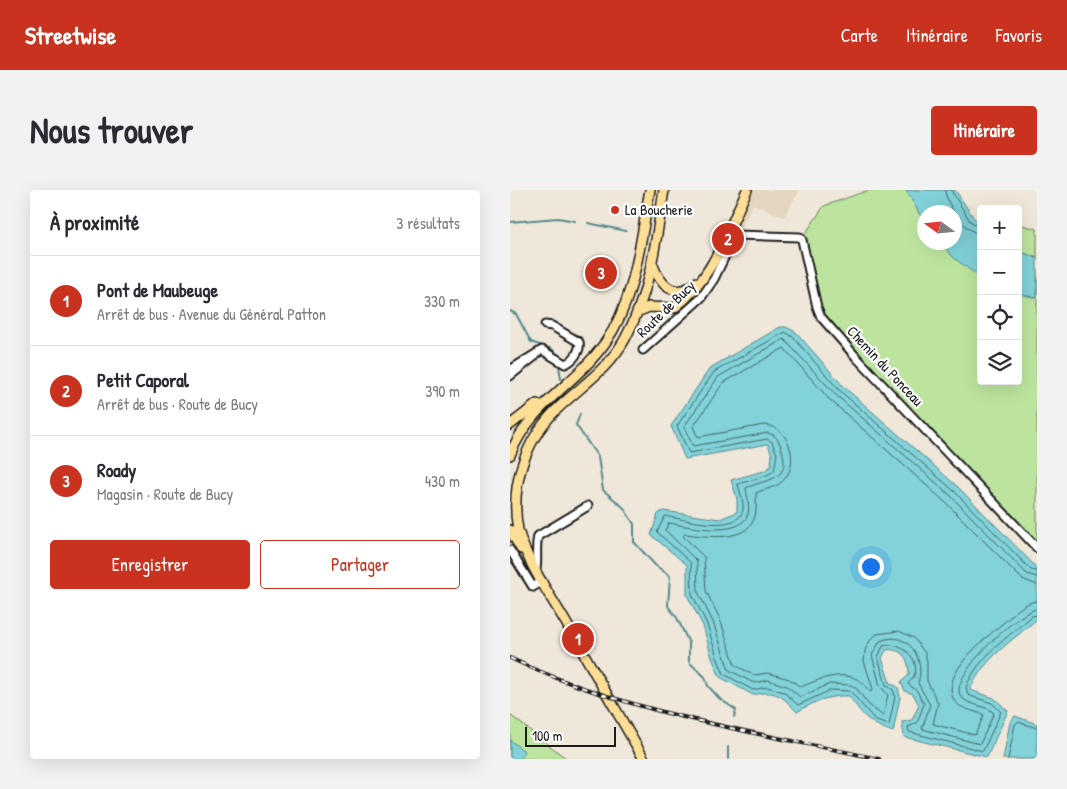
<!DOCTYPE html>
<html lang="fr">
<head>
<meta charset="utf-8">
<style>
  body { margin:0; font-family:"Patrick Hand",sans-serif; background:#f2f2f3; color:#2b2b33 }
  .controls { position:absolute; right:15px; top:15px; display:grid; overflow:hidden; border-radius:5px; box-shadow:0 5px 20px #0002 }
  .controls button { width:45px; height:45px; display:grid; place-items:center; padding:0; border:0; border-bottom:1px solid #e1e1e2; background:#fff; color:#2b2b33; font:25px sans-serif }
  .compass { position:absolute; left:407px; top:15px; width:45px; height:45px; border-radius:50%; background:#fff; box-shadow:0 5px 20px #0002; rotate:285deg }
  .scale { position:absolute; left:15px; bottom:12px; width:91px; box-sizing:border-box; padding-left:5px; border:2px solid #1c1c1c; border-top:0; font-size:14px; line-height:18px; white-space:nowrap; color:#1c1c1c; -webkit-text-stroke:4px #fff; paint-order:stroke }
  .you { position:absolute; left:360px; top:376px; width:18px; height:18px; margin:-12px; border:4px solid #fff; border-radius:50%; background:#1a73e8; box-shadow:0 0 0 8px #1a73e833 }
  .badge { display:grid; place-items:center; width:32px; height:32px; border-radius:50%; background:#c8321e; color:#fff; font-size:16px; font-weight:700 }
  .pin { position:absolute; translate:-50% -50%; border:2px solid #fff; box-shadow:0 1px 5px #0006 }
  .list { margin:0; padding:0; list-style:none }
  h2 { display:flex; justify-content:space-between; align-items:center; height:65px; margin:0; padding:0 20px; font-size:21px }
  h2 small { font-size:16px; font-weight:400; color:#7c7c81 }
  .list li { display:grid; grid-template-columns:32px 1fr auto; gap:15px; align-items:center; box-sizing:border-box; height:90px; padding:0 20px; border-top:1px solid #e1e1e2 }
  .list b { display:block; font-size:19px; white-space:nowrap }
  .list p { margin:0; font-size:16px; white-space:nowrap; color:#7c7c81 }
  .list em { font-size:16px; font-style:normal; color:#7c7c81 }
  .actions { display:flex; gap:10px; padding:15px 20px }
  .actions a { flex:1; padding:11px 0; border:1px solid #c8321e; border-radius:5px; text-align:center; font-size:18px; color:#c8321e }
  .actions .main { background:#c8321e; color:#fff }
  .icon { flex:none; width:28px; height:28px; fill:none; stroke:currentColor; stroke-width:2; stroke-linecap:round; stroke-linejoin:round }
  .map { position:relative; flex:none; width:527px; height:569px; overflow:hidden; border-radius:5px }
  header { display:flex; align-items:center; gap:30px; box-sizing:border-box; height:70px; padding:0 25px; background:#c8321e; color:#fff }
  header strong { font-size:24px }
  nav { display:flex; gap:28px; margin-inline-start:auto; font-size:18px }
  .intro { display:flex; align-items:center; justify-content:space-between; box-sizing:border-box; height:120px; padding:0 30px }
  h1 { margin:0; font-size:35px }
  .button { padding:12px 22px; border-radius:5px; background:#c8321e; color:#fff; font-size:18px; font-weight:700 }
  main { display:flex; gap:30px; padding:0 30px }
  aside { flex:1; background:#fff; border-radius:5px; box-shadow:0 5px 20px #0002 }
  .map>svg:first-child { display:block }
</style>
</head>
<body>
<header>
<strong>Streetwise</strong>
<nav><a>Carte</a><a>Itinéraire</a><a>Favoris</a></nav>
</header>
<div class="intro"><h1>Nous trouver</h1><a class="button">Itinéraire</a></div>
<main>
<aside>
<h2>À proximité<small>3 résultats</small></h2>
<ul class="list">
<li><span class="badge">1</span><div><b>Pont de Maubeuge</b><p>Arrêt de bus · Avenue du Général Patton</p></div><em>330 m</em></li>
<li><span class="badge">2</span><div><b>Petit Caporal</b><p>Arrêt de bus · Route de Bucy</p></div><em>390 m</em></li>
<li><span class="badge">3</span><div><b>Roady</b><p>Magasin · Route de Bucy</p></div><em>430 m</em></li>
</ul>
<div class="actions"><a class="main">Enregistrer</a><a>Partager</a></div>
</aside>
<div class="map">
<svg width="527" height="569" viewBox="0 0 527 569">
  <rect width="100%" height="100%" fill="#efe7d9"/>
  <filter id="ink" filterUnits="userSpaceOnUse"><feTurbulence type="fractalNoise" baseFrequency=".02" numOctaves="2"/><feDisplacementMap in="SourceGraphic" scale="10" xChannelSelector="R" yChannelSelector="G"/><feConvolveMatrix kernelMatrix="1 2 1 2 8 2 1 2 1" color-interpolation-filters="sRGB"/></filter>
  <g filter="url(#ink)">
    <path fill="#e4d6be" d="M230,0H290L274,27L243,14L228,42L211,41Z"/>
    <path fill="#bce49f" stroke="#6c805e" d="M359,0H410L414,22V52H444L471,66V191H508V79L527,83V351L311,123L293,47L314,16Z
      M508,34L527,39V68L508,61Z
      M0,525L57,569H0Z"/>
    <path fill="#81d2d9" stroke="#59898d" d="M396,0H445L464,28L471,35V88L444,68L431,53L444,52V22H414V32Z
      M508,61L527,68V108L508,104Z
      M270,137H276L286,142L333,196L448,297L527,378V429C502,451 474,468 460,500L484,508L498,521L477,567L394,547L392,532L402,530L409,515L403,504L395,501L391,492L399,485C399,469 393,458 376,460L372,468L380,493L388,497L390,507L383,542C358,533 354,527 339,506C318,505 304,512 287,522C272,506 266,499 243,505L210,487L202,468L193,436L177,405V375L141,345L148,324L153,321L210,329L227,322V309L221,290L254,281L261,276L262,265L258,254L175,269L161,236L200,178Z
      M505,526L527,534V569H493L500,532Z
      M0,550L14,561L11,569H0Z"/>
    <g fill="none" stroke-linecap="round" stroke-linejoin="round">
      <path stroke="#446568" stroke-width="1" d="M435,0C436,14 455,43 471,44
        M441,0L460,31L471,38
        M527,381L521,380L444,301L329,200L283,147L275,142L204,182L167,236L179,263L257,249L262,252L267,264L264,281L255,286L228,294C229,302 237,316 231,325C219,342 172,329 155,326L147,342L181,373L182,404L197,434L207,467L214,484L243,500L257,497L274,502L288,515L321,500L340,501L366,531L379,535L385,506L383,500L376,495L368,467L373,456C392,451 413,470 403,488C401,490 399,492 398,494L407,501L414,514L407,533L398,537L399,542L473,561L491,522L482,513L458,505L456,497C469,466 497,448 522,426L527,425
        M527,387L517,384L440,305L325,204L274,149L208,187L174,237L183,256L258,243C266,245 268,249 271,257C283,292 257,288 236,298C237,306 240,316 238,324C231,349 176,336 159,333L155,340L187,371L188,402L203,432L219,480L244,493L258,490L277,496L290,507L320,494L341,495L347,499L358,514L373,526L378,505L370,496L362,465L370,451C398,439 416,469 408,493L420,515L412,539L470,554L484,523C475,514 456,516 450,505C440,485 510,420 527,419
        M527,395L512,389L434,311L319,209L274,158L213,193L183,237L188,247L254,235C278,235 289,270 276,287C269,298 256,298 246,303C246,310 247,319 245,326C238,354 195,346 175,344L173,346L194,367L196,401L210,429L225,475L244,485L258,483L279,489L291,497C307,490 333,479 350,491C355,494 357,500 361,502L363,499L354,471L355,460L361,449L367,444L389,441L404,448L415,463L417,471V491L428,513L423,534L465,545L474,525C464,520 450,520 444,510C429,484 476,448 492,434C503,425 513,412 527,411
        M498,569L505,534L508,532L527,538"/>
      <path stroke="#59898d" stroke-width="2" d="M0,32L48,28L65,31
        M78,33L116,41
        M0,121L6,124L21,152L42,159L51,168
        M49,176L51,189
        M70,224L66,235L88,267L93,300L113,317L124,334V352L145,375L160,386L158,416L167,428L179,453V472L195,487L198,496L210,509L226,520L224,527
        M218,569V557"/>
      <defs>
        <path id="minor" d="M217,42L225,45L290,47L292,50L307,117L311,127L347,168L527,358
          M133,160L191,108L204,89L225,45
          M0,180L32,160L55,174C63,171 71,161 69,152L42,136L35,135
          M0,186L24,167
          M0,360L23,397L32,391
          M26,380C28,368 25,358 28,346L78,316"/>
        <path id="major" d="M142,73C150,95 164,111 187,92
          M127,122L139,117L164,118C202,91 218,40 237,0
          M0,235L27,214
          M0,265C20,214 65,195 95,153C126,109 130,51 140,0
          M0,340L11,359
          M134,569C108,523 81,477 55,431C38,402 17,372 8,340C0,297 14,253 44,222C68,198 98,180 115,149C140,103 146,51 154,0"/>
      </defs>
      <use href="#minor" stroke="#1c1c1c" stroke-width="11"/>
      <use href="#major" stroke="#1c1c1c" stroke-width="12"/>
      <use href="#minor" stroke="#fff" stroke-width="7"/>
      <use href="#major" stroke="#fcde96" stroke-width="9"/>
      <defs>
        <path id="rail" d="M0,468C115,523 245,542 369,569"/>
      </defs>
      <use href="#rail" stroke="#1c1c1c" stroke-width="4"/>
      <use href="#rail" stroke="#fff" stroke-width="2" stroke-dasharray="5.5" stroke-linecap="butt"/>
    </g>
  </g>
  <circle fill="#c8321e" stroke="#fff" stroke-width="2" cx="105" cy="20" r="5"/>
  <g text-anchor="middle" stroke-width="4.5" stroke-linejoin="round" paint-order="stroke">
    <g font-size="15" fill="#1c1c1c" stroke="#fff" text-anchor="start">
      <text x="115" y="25">La Boucherie</text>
    </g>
    <g font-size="15" fill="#1c1c1c" stroke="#fff">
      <text transform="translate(156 119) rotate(-44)" y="5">Route de Bucy</text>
      <text transform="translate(375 176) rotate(47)" y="5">Chemin du Ponceau</text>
    </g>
  </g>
</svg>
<div class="controls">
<button>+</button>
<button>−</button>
<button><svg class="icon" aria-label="locate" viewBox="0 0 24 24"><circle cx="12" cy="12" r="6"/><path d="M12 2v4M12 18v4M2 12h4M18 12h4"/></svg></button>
<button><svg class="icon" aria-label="layers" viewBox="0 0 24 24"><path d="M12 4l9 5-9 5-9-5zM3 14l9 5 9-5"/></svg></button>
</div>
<svg class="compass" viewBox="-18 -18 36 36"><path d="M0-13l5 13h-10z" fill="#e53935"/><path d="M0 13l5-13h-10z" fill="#7c7c81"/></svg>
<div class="scale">100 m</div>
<div class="you"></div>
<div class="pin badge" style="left:68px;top:449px">1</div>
<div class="pin badge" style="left:218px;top:49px">2</div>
<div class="pin badge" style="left:91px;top:83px">3</div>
</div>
</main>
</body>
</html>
